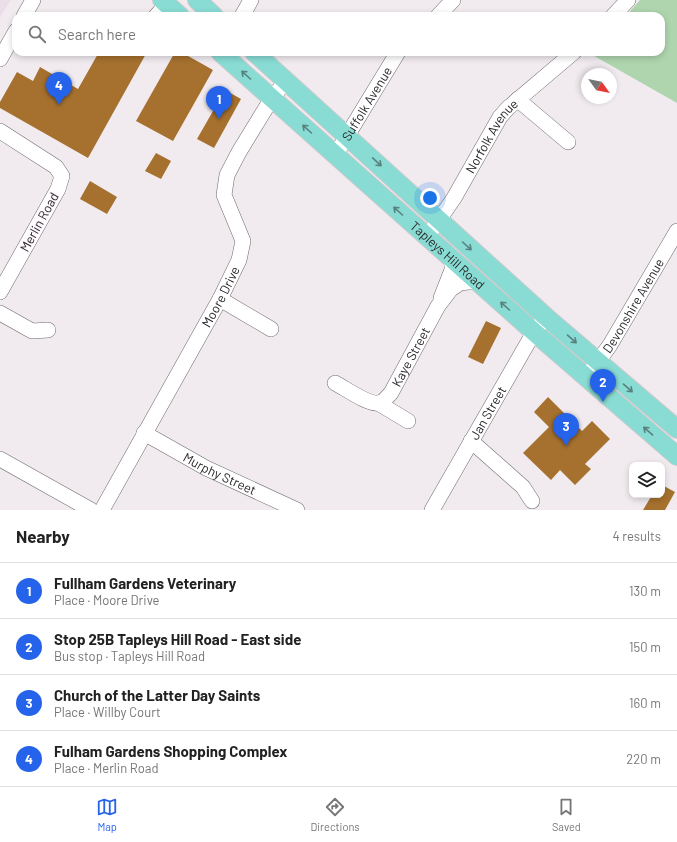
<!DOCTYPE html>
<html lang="en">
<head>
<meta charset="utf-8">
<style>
  body { margin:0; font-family:Barlow,sans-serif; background:#f6f6f6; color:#222 }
  .controls { position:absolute; right:12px; bottom:12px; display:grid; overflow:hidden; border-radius:8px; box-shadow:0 2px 6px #0003 }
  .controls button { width:36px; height:36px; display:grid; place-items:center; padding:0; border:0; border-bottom:1px solid #e0e0e0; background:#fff; color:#222; font:20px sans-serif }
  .compass { position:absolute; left:581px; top:68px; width:36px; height:36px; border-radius:50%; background:#fff; box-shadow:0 2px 6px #0003; rotate:123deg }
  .you { position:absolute; left:430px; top:198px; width:14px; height:14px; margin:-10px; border:3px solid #fff; border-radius:50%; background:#1a73e8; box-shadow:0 0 0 6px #1a73e833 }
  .badge { display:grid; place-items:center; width:26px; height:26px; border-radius:50%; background:#2563eb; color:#fff; font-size:13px; font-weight:700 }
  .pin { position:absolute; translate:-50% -33px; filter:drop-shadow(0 1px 2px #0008) }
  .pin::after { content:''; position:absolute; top:21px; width:14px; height:12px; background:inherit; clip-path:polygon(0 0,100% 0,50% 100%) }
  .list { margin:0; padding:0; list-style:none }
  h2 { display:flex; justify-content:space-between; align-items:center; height:52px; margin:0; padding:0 16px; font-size:17px }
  h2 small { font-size:13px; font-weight:400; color:#767676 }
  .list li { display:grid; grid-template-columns:26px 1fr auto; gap:12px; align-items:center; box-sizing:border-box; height:56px; padding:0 16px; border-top:1px solid #e0e0e0 }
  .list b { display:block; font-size:15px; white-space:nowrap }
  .list p { margin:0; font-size:13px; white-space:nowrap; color:#767676 }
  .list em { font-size:13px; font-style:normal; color:#767676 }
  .icon { flex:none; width:22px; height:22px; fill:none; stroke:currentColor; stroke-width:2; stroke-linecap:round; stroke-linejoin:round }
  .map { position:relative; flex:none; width:677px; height:510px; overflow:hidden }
  .search { position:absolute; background:#fff; box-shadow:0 2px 6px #0003; left:12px; right:12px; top:12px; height:44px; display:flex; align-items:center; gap:10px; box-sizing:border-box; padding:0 14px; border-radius:12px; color:#767676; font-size:15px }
  .sheet { height:276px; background:#fff }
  nav { display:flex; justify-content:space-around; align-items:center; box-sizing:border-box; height:56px; border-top:1px solid #e0e0e0; background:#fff; font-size:11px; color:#767676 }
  nav a { display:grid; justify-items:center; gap:2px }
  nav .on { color:#2563eb }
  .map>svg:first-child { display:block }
</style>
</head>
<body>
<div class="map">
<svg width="677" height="510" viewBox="0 0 677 510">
  <rect width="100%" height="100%" fill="#f1ebf0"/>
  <path fill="#eadee9" d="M0,0H11L0,17Z"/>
  <path fill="#aed5ae" d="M640,0H677V103L589,53L590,52H661V16H626Z"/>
  <path fill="#a6712e" d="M99,52H147L88,158L0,108V102L17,72L33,81L40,67L78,89Z
    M175,52H181L213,70L173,141L136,121Z
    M225,90L241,99L214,148L197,139Z
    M156,153L171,161L161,179L145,171Z
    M90,181L117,197L107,214L80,199Z
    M486,321L501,328L483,364L468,357Z
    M548,397L582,431L592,421L610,439L585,464L591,469L575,485L560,470L551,480L523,453L549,427L534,412Z
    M662,485L675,492L665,510H643L652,495H662Z"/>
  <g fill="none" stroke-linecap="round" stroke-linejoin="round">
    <defs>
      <g id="minor">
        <path d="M24,16L33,0"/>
        <path d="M156,16L167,4"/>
        <path d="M242,16L251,0"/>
        <path d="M438,16L453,0"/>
        <path d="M613,16L628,0"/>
        <path d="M0,59L16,31"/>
        <path d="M518,99L523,104L568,142"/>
        <path d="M0,131L56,167L62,176L58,189L0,292"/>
        <path id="s1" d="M336,154L398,52"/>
        <path id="s2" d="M427,237L454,198L500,117L508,108L574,52"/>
        <path d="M441,298L452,270V259"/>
        <path d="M220,299L271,329"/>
        <path d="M0,313L32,331L48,330"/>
        <path id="s3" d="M591,371L610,345L677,231"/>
        <path id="s4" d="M335,383C345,388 368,405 379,403C384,402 387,397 391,393L438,306L451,289L460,283L477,281"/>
        <path d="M378,403L408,421"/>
        <path id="s5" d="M144,433L206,468L297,510"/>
        <path d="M471,441L523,487L532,501"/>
        <path d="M0,459L91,510"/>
        <path id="s6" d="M102,510L220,299L239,260L243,241L224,195L227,175L239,152L272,98L287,80"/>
        <path id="s7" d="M432,510L534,332L541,323"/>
      </g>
      <g id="major">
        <path d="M162,0L180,16"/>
        <path d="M197,0L214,16"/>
        <path id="s8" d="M220,52L534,332L677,456"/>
        <path d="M254,52L546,317L677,429"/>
      </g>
    </defs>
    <use href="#minor" stroke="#6f6a6f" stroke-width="16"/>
    <use href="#major" stroke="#cccbcc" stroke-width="20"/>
    <use href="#minor" stroke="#fff" stroke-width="15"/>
    <use href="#major" stroke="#88dcd4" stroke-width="18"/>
  </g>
  <defs><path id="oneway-shaft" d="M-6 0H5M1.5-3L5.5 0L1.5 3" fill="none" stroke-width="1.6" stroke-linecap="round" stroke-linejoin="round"/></defs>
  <g stroke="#59827f">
    <use href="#oneway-shaft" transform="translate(246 75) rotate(-138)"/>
    <use href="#oneway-shaft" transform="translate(307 129) rotate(-138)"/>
    <use href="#oneway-shaft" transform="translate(377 162) rotate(43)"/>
    <use href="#oneway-shaft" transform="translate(398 211) rotate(-138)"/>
    <use href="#oneway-shaft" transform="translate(467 246) rotate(42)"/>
    <use href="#oneway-shaft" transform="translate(505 306) rotate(-138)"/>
    <use href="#oneway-shaft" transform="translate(572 339) rotate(41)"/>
    <use href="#oneway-shaft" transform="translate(628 388) rotate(41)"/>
    <use href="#oneway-shaft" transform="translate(648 431) rotate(-139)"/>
  </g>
  <g text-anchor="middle" stroke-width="3" stroke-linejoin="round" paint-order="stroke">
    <g font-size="13" fill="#2a282a" stroke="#fef8fe">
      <text dy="5" stroke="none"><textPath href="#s1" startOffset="59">Suffolk Avenue</textPath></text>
      <text dy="5" stroke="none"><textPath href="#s2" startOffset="120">Norfolk Avenue</textPath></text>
      <text transform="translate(39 222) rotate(-61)" y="5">Merlin Road</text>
      <text dy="5" stroke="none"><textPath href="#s8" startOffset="305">Tapleys Hill Road</textPath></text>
      <text dy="5" stroke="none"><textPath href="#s6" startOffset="244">Moore Drive</textPath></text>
      <text dy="5" stroke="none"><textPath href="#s3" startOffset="78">Devonshire Avenue</textPath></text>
      <text dy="5" stroke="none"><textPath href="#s4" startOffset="106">Kaye Street</textPath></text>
      <text dy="5" stroke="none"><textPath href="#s7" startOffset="112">Jan Street</textPath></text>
      <text dy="5" stroke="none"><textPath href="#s5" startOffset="86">Murphy Street</textPath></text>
    </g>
  </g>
</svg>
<div class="controls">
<button><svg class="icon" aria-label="layers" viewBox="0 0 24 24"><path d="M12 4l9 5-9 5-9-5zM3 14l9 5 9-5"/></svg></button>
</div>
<svg class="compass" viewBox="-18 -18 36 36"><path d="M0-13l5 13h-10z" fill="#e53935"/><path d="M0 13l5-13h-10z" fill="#767676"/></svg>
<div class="you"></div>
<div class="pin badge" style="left:219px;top:119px">1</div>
<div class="pin badge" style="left:603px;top:402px">2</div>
<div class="pin badge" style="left:566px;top:446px">3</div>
<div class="pin badge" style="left:59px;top:105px">4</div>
<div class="search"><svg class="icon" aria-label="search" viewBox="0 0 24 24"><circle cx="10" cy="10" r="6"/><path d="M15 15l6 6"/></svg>Search here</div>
</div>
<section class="sheet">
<h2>Nearby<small>4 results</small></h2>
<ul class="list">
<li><span class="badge">1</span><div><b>Fullham Gardens Veterinary</b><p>Place · Moore Drive</p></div><em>130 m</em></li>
<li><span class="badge">2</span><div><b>Stop 25B Tapleys Hill Road - East side</b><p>Bus stop · Tapleys Hill Road</p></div><em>150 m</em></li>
<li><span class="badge">3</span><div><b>Church of the Latter Day Saints</b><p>Place · Willby Court</p></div><em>160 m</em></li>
<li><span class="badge">4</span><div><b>Fulham Gardens Shopping Complex</b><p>Place · Merlin Road</p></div><em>220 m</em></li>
</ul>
</section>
<nav>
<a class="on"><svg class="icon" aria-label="map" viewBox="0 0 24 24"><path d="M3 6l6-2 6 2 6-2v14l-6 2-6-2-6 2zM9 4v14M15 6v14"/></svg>Map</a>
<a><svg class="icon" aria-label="directions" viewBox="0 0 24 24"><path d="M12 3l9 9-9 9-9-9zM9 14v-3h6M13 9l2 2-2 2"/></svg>Directions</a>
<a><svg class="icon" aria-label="saved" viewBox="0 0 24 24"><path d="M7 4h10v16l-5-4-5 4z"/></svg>Saved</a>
</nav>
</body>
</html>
